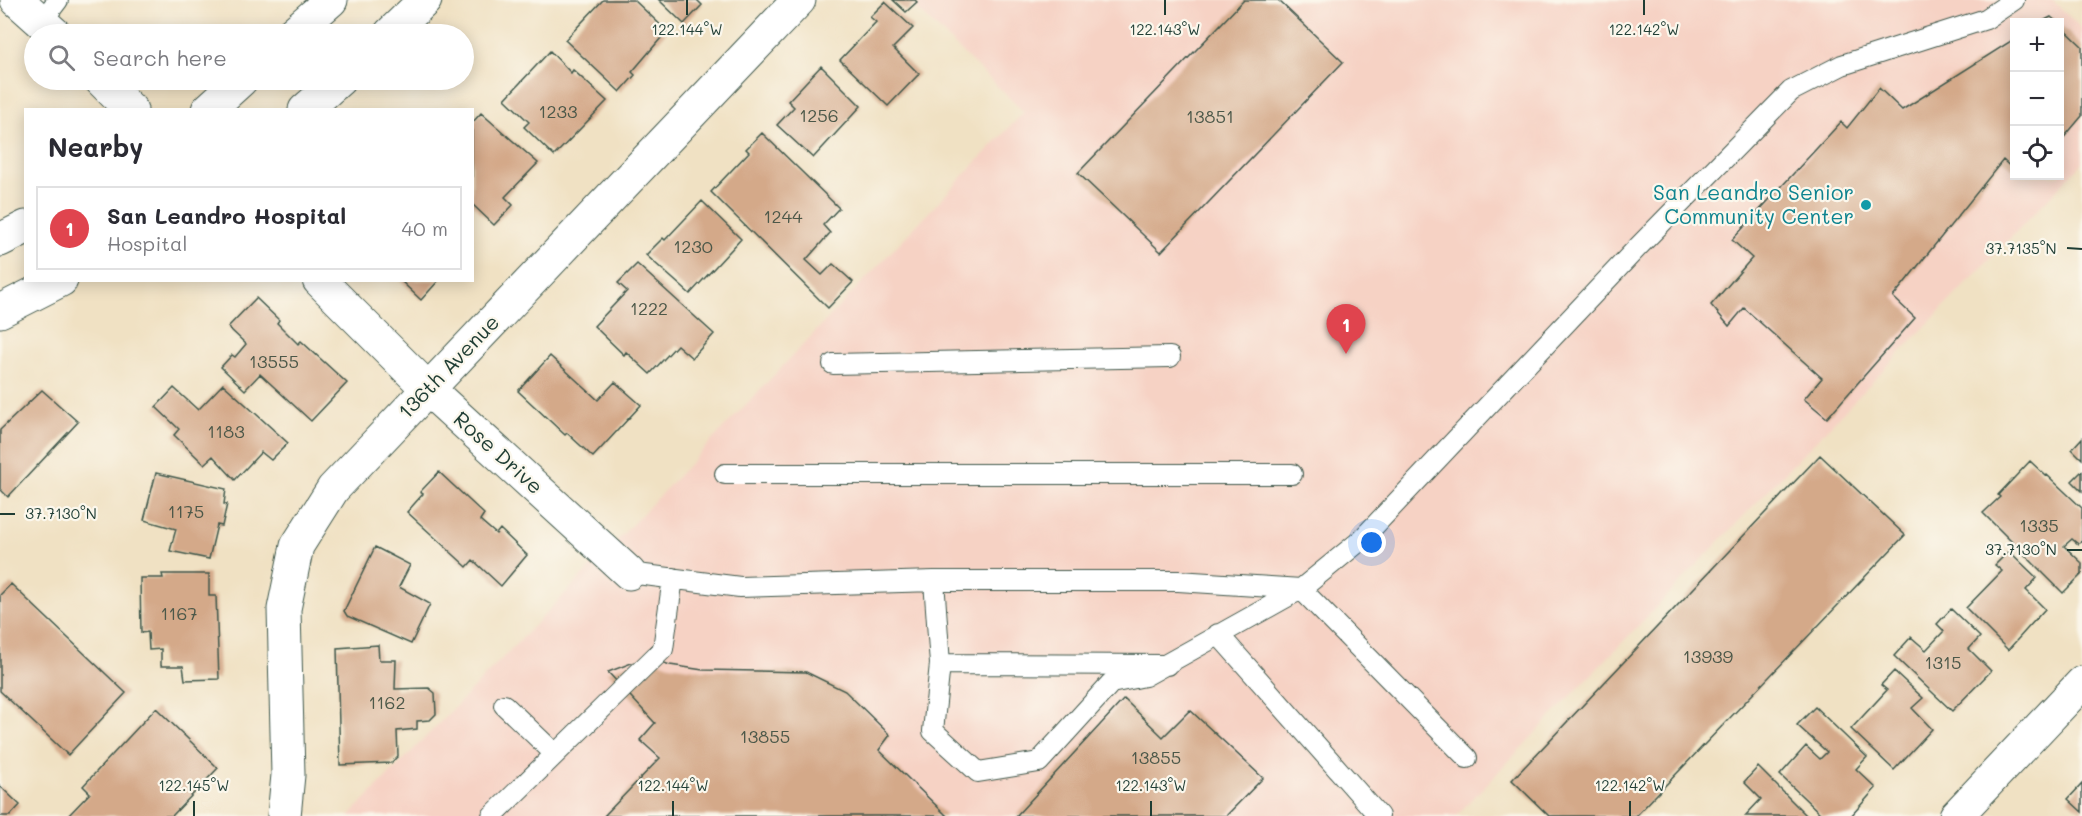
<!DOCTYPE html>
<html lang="en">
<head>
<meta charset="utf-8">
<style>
  body { margin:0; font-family:Mali,sans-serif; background:#f2f2f3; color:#2b2b33 }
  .controls { position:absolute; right:18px; top:18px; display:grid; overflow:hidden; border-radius:0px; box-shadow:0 3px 15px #0003 }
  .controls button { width:54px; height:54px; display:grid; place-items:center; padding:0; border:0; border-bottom:2px solid #e1e1e2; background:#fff; color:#2b2b33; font:30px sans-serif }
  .you { position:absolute; left:1372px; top:543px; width:21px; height:21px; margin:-15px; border:4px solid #fff; border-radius:50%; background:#1a73e8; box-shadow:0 0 0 9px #1a73e833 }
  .badge { display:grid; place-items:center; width:39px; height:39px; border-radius:50%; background:#db2777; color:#fff; font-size:20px; font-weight:700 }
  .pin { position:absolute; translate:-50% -50px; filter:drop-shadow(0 2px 3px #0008) }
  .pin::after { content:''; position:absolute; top:32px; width:21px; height:18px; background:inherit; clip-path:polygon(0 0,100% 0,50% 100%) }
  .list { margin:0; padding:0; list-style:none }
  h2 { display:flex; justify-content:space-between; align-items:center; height:78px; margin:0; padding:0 24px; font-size:26px }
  h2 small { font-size:20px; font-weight:400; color:#7c7c81 }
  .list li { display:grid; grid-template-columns:39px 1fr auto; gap:18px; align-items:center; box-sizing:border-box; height:84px; margin:0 12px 12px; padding:0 12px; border:2px solid #e1e1e2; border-radius:0px }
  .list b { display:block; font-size:22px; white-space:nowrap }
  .list p { margin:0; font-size:20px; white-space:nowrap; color:#7c7c81 }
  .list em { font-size:20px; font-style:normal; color:#7c7c81 }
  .icon { flex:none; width:33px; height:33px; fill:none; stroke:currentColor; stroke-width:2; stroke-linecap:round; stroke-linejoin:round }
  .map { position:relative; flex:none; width:2082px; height:816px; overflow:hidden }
  .search { position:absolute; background:#fff; box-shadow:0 3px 15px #0003; left:24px; top:24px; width:450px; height:66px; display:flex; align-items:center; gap:15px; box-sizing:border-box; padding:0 21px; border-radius:33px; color:#7c7c81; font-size:22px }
  .panel { position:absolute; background:#fff; box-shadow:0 3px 15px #0003; left:24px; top:108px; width:450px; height:174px; border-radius:0px }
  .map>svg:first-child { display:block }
</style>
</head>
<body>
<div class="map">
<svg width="2082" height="816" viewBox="0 0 2082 816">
  <rect width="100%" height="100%" fill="#fbf7ec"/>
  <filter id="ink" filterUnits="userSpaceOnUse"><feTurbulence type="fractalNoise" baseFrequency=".0167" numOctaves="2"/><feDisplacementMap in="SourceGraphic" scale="12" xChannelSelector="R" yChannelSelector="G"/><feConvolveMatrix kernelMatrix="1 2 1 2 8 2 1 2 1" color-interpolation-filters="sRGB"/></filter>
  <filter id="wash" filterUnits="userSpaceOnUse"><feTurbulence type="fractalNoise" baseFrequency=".008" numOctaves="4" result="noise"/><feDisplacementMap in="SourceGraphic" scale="24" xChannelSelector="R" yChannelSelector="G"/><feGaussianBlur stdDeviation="1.35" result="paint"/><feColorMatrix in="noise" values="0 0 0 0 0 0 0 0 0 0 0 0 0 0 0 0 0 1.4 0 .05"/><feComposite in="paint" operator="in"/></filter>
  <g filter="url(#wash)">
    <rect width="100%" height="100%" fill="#f0e1c3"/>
    <path fill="#f6d2c4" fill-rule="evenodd" d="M921,0H2052L2082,29V163L1456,816H349L624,533L1024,112L915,7ZM2014,22H2060V176H2014Z"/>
    <g id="blocks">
      <path fill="#d4a989" d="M603,0H634L667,31L632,72L635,75L620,92L565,40Z
        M659,0H697L702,5L684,24Z
        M893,0H915L917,2L906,12Z
        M1244,0H1278L1343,62L1161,252L1078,173Z
        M885,2L913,28L893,48L919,74L888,106L840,60L876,22L870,17Z
        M2051,17L2057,22H2041Z
        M2060,25L2082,46V116L2060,142Z
        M2014,39V170L2003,160L1893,297L1915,318L1827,418L1804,399L1822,378L1744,308L1729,326L1711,305L1752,258L1732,240L1841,122L1847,128L1879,88L1902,110Z
        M550,51L571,73L573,70L607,101L554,156L524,127L529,122L505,99Z
        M821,66L861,106L813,158L777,125L794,107L788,101Z
        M481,113L538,163L505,197L513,205L494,225L472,204V123Z
        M762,133L839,208L823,225L830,233L806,260L822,275L833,264L853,282L828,308L711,192L749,152L746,149Z
        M702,201L741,239L690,294L646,255L663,238L665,240Z
        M637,264L714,334L692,358L677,345L650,374L626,352L624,355L594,326L627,291L618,283Z
        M400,280H439L421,300Z
        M256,298L279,320L277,323L298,344L301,341L347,383L311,421L260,374L245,390L221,367L232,355L235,357L246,344L228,327Z
        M550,356L598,400L615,382L641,405L593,457L567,433L565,435L518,391Z
        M223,384L288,443L271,460L261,452L235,480L213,456L204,464L174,435L179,429L156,407L174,388L198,410Z
        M42,390L78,422L8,497L0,489V430Z
        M2082,438V459L2072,449Z
        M1820,455L1905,535L1636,816H1549L1512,780Z
        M2030,461L2046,476L2047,475L2082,508V540L2078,544L2072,539L2064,546L2082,563V574L2063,593L1983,513L2000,497L1998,495Z
        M2082,471V491L2072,481Z
        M439,472L484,514L480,520L496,534L500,529L527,555L501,586L473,560L467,567L407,512L423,494L420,492Z
        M156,473L226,489L224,504H227L222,526L217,525L209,559L170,551L176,529L144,520Z
        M375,547L410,565L399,587L430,604L411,644L347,616L344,611Z
        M2009,551L2037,578L2026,590L2045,609L2008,650L1966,608L2002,571L1995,565Z
        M162,574H209V596H216L219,679L185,680L183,666H161V649L149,650L148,632L141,633L140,578H163Z
        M11,584L126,693L68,755L0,691V595Z
        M1951,609L1980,637L1969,649L1991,671L1952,711L1894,656L1911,637L1926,650L1944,631L1937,624Z
        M378,645L379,660H396L395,689L429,688L435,693L436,714L430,720L417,721V729L397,731L398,756L391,763L340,765L337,648Z
        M647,657L670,665L703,670L806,672L845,691L890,735L879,750L947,816H604L660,758L640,740L655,723L608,672Z
        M1894,671L1923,698L1912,708L1932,729L1894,770L1851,729L1887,690L1881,685Z
        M1124,699L1163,737L1190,710L1263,778L1226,816H1016Z
        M1815,707L1867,757L1856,769L1876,788L1851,816H1823L1780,775L1806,746L1820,759L1827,752L1797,725Z
        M156,708L218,768L172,816H68L90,793L83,786Z
        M1758,767L1807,816H1745L1761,799L1744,782Z
        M2082,784V812L2068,799Z
        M0,786L20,805L10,816H0Z"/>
    </g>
  </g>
  <g filter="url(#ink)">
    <use href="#blocks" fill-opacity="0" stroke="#3e5649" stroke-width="1.5"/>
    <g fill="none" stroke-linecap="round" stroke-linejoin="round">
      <defs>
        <path id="service" d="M42,21L58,0
          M833,364L1170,357
          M725,474H1292
          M629,573L740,587L934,581L940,664
          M934,581H1178L1301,589L1467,758
          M1218,634L1379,816
          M1167,665L940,664L933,731L978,772L1039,762L1111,683L1145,676L1301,589L1361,540L1637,248L1791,91L1842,65L1986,19L2014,0
          M504,705L555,754
          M492,816L663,649L673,578"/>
        <path id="minor" d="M17,0L55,34
          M101,80L131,110
          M319,280L429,390L629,573
          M284,816L288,775L284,609L297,546L333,489L799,0
          M1956,816L2082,683"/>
        <path id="secondary" d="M292,34L331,0
          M390,34L425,0
          M208,110L241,80
          M305,110L339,80
          M0,240L26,227
          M0,311L61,280"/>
      </defs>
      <use href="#service" stroke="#3e5649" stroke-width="22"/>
      <use href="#minor" stroke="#3e5649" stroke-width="35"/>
      <use href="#secondary" stroke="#3e5649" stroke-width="35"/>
      <use href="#service" stroke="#fff" stroke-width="20"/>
      <use href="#minor" stroke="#fff" stroke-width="33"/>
      <use href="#secondary" stroke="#fff" stroke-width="33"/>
    </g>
  </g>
  <path fill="none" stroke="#1f3d34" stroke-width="2" d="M687,15V0M1165,15V0M1644,15V0M2067,248L2082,249M0,514H15M2067,550H2082M194,816V801M673,816V801M1151,816V801M1630,816V801"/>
  <circle fill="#0f9aa8" stroke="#fbf7ec" stroke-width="2" cx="1866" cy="205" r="6"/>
  <g text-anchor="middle" stroke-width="4.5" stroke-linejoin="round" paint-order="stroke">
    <g font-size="18" fill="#4c5849">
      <text x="558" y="118">1233</text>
      <text x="819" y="122">1256</text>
      <text x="1210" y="123">13851</text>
      <text x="783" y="223">1244</text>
      <text x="693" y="253">1230</text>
      <text x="649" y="315">1222</text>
      <text x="274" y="368">13555</text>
      <text x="226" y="438">1183</text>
      <text x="186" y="518">1175</text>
      <text x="2039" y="532">1335</text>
      <text x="179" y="620">1167</text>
      <text x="1708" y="663">13939</text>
      <text x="1943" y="669">1315</text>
      <text x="387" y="709">1162</text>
      <text x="765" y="743">13855</text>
      <text x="1156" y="764">13855</text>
    </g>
    <g font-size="21" fill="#0d838f" stroke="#fbf7ec" text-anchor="end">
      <text x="1854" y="200">San Leandro Senior<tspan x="1854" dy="24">Community Center</tspan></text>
    </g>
    <g font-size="21" fill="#1f3d34" stroke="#fbf7ec">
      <text transform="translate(449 367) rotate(-46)" y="7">136th Avenue</text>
      <text transform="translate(498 453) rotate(42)" y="7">Rose Drive</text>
    </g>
  </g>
  <g font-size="15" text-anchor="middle" fill="#1f3d34" stroke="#fbf7ec" stroke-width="4.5" stroke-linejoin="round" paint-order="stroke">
    <text x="687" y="35">122.144°W</text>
    <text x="1165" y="35">122.143°W</text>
    <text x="1644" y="35">122.142°W</text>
    <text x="2021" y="254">37.7135°N</text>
    <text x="61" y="519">37.7130°N</text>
    <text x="2021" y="555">37.7130°N</text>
    <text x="194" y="791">122.145°W</text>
    <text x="673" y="791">122.144°W</text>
    <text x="1151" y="791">122.143°W</text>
    <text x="1630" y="791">122.142°W</text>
  </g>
</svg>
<div class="controls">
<button>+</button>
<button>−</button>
<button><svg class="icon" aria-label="locate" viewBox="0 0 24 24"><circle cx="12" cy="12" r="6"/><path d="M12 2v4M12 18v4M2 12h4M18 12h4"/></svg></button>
</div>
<div class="you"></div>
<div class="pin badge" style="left:1346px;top:354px;background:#e0444e">1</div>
<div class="search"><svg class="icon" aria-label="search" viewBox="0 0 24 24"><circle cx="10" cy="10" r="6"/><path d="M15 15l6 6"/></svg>Search here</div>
<section class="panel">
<h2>Nearby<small></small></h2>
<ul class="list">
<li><span class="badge" style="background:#e0444e">1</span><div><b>San Leandro Hospital</b><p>Hospital</p></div><em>40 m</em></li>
</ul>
</section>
</div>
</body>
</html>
